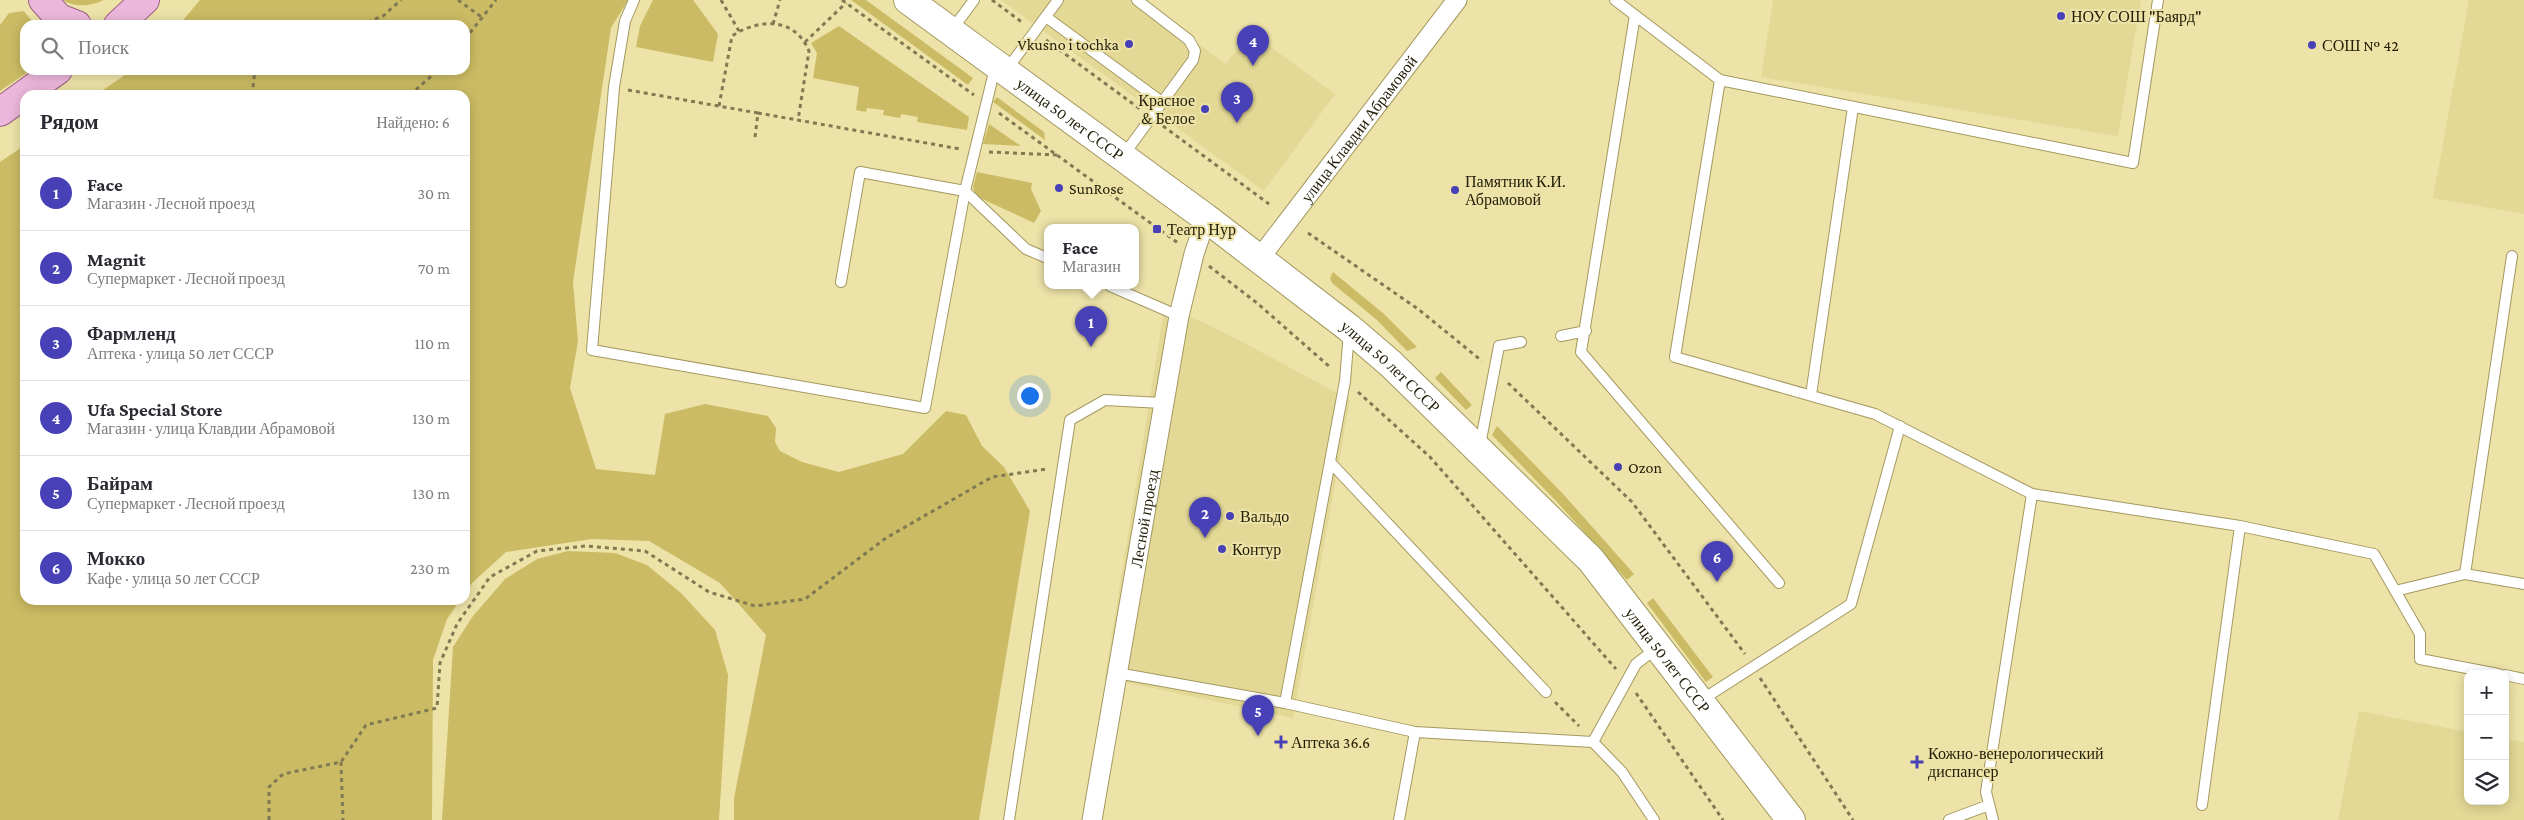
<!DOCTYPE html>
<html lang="ru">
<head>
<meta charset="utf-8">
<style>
  body { margin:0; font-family:"Crimson Pro",serif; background:#f7f7f7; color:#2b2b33 }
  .controls { position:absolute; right:15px; bottom:15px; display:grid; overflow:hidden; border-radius:10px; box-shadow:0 2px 12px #0003 }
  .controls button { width:45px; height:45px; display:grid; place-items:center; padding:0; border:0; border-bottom:1px solid #e1e1e2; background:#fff; color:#2b2b33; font:25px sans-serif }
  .you { position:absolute; left:1029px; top:395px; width:18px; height:18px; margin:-12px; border:4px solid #fff; border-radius:50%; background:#1a73e8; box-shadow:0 0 0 8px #1a73e833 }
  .badge { display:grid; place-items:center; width:32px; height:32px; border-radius:50%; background:#4840b7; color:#fff; font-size:16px; font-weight:700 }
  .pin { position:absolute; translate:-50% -41px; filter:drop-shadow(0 1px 2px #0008) }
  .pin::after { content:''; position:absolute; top:26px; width:18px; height:15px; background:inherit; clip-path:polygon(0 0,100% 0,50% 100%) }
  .popup { position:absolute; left:1044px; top:224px; width:95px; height:65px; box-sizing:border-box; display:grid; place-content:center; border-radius:10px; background:#fff; filter:drop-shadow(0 1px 4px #0005); font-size:16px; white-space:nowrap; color:#7c7c81 }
  .popup b { font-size:19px; color:#2b2b33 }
  .popup::after { content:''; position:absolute; left:50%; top:100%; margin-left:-10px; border:10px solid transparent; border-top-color:#fff }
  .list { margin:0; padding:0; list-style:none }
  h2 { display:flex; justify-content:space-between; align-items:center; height:65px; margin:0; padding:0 20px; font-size:21px }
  h2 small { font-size:16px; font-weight:400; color:#7c7c81 }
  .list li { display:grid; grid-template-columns:32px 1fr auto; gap:15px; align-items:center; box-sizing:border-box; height:75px; padding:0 20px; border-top:1px solid #e1e1e2 }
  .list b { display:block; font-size:19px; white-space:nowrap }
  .list p { margin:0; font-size:16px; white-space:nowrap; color:#7c7c81 }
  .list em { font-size:16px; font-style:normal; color:#7c7c81 }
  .icon { flex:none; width:28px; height:28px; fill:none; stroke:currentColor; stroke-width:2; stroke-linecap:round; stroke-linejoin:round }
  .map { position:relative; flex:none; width:2524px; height:820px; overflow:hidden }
  .search { position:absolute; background:#fff; box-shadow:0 2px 12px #0003; left:20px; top:20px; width:450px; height:55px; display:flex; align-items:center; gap:12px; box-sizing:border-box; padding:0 18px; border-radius:15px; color:#7c7c81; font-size:19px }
  .panel { position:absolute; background:#fff; box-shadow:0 2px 12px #0003; left:20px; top:90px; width:450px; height:515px; border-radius:15px }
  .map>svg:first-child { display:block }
</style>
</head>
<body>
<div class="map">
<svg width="2524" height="820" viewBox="0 0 2524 820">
  <rect width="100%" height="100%" fill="#ede3a8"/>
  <path fill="#e3d896" d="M1001,0H1137L1226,64L1250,32L1335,94L1264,191Z
    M1773,0H2141L2118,136L1761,77Z
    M2469,0H2524V214L2433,198Z
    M1165,304L1237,339L1350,400L1293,718L1105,678Z
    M2359,711L2468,732V801H2505V739L2524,742V820H2338Z"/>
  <path fill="#cbbb64" d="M63,0H104C91,6 75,8 63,0Z
    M200,0H628L611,28L573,282L578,341L570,388L596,469L655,475L665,414L705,404L768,416L776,428L775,442L780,451L802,462L839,472L903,454L946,411L966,415L982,446L1004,467L1030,511L979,820H734V798L766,635L720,583L649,541L592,539L506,552L472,583L465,593V95H96L132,70H465V25H179Z
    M653,0H693L718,34L713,62L636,47L640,26Z
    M851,0H866L973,78L968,85Z
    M24,11L35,25H25V70H31L0,91V25L9,13Z
    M839,26L969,117L967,130L917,122L918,117L901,114L900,118L883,115L884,110L867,108L866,112L856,110L859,87L813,78L817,53L811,43Z
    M997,97L1044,132L1045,140L993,102Z
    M989,124L1021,146L983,144Z
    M25,145V600H460L447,619L433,660L432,820H0V162Z
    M977,172L1032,183L1031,189L1041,211L1034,223L976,196L973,187Z
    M1333,272L1384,314L1417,347L1407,351L1377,320L1332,283L1330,278Z
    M1441,372L1472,405L1466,410L1435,378Z
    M1497,426L1564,495L1634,574L1627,580L1558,503L1492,435Z
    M568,551L615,553L647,565L681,593L715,630L728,675L719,820H442L453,647L473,616L505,579L537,559Z
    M1653,598L1713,677L1706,682L1647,603Z"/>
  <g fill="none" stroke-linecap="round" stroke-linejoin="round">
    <defs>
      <path id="lane" d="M634,0L625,21L614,87L592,350L925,408L965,191L995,68
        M1615,0L1720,80L1675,357L1875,414L2032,494L2240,526L2202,805
        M1635,15L1581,352L1779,583
        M1046,17L1162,102
        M951,31L974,0
        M1005,72L1058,0
        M1720,80L2133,163L2158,0
        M1123,156L1193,60L1195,51L1189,40L1137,0
        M2512,256L2465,574L2524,584
        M841,282L860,172L965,191L1026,249L1047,258
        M1110,286L1179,316
        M1561,336L1586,331
        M1811,395L1853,107
        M1480,445L1499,346L1521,342
        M1330,462L1546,692
        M2240,526L2374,554L2420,634V659L2498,674
        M2395,591L2465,574
        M1117,673L1285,703L1345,381L1349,332
        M2505,675L2524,679
        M1700,701L1851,604L1900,426
        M1285,703L1415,732
        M1593,742L1636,664L1658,647
        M1009,820L1070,420L1105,400L1162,403
        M1399,820L1415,732L1593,742L1622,772L1654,820
        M1949,820L1989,805
        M1993,820L1986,792L2032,494"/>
      <g id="street">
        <path id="s1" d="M1259,259L1457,0"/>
        <path id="s2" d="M1092,820L1179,316L1194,254L1206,218"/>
      </g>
      <g id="secondary">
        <path id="s3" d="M908,0L1206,218L1349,328L1391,364L1591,560L1791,820"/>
      </g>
      <path id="primary" d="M43,0L59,18L77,25
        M118,25L145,0
        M0,112L58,70"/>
    </defs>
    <use href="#lane" stroke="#a39961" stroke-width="12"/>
    <use href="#street" stroke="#a39961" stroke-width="21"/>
    <use href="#secondary" stroke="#a39961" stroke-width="30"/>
    <use href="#primary" stroke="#9d6282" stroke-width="30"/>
    <path stroke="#807952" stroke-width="3" stroke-dasharray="4 4" stroke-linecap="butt" d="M458,0L483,18
      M721,0L739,31
      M842,0L974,95
      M992,0L1023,23
      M773,24L780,0
      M260,25H271
      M360,25L383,16L401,0
      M465,39L496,0
      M1046,40L1140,109
      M805,42L846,3
      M628,90L758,113
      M252,95L255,70
      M410,95L438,70
      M719,106L732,36C759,18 795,17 809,51L798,120
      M999,113L1178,243
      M1163,126L1269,204
      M755,137L758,113L960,149
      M989,152L1058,155
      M1308,233L1418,309L1482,361
      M1209,266L1257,303L1331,368
      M1508,383L1632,502L1745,654
      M1358,392L1430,457L1616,669
      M1760,678L1853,820
      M1636,693L1723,820
      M1555,702L1579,726
      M341,762L343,820
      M269,820V787L283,774L341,762L366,725L437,708L440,663L457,624L490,577L537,551L586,546L645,551L709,592L755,606L805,599L886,538L992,477L1047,469"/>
    <use href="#lane" stroke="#fff" stroke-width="10"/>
    <use href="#street" stroke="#fff" stroke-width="19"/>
    <use href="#secondary" stroke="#fff" stroke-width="28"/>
    <use href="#primary" stroke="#ecb7dc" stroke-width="28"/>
  </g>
  <g fill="#4840b7" stroke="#ede3a8" stroke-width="2">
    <circle cx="2061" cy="16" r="5"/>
    <circle cx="1129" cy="44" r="5"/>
    <circle cx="2312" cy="45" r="5"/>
    <circle cx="1205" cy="109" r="5"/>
    <circle cx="1059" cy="188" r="5"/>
    <circle cx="1455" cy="190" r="5"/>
    <rect x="1152" y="224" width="10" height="10" rx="2.5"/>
    <circle cx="1618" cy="467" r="5"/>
    <circle cx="1230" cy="516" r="5"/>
    <circle cx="1222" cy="549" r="5"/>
    <path d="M1278.5 734.5h5v5h5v5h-5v5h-5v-5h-5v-5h5z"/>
    <path d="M1914.5 754.5h5v5h5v5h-5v5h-5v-5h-5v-5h5z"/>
  </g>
  <g text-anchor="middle" stroke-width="4" stroke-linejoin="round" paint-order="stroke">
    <g font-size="16" fill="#221e07" stroke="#ede3a8" text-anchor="start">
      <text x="2071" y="22">НОУ СОШ "Баярд"</text>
      <text x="1119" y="50" text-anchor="end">Vkusno i tochka</text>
      <text x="2322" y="51">СОШ № 42</text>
      <text x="1195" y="106" text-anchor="end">Красное<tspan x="1195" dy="18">&amp; Белое</tspan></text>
      <text x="1465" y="187">Памятник К.И.<tspan x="1465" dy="18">Абрамовой</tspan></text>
      <text x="1069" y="194">SunRose</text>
      <text x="1167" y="235">Театр Нур</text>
      <text x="1628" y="473">Ozon</text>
      <text x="1240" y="522">Вальдо</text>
      <text x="1232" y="555">Контур</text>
      <text x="1291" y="748">Аптека 36.6</text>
      <text x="1928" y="759">Кожно-венерологический<tspan x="1928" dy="18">диспансер</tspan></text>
    </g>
    <g font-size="16" fill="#221e07" stroke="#ede3a8">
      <text dy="6" stroke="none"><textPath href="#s3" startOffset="201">улица 50 лет СССР</textPath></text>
      <text dy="6" stroke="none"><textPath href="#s1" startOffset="164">улица Клавдии Абрамовой</textPath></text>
      <text dy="6" stroke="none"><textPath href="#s3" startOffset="606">улица 50 лет СССР</textPath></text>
      <text dy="6" stroke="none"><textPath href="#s2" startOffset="306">Лесной проезд</textPath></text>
      <text dy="6" stroke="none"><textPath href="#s3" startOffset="1011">улица 50 лет СССР</textPath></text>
    </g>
  </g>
</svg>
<div class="controls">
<button>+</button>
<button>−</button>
<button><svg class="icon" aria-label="layers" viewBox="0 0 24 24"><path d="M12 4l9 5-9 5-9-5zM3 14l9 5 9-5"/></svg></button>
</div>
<div class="you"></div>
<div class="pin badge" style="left:1091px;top:347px">1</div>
<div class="popup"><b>Face</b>Магазин</div>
<div class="pin badge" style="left:1205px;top:538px">2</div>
<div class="pin badge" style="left:1237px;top:123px">3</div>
<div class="pin badge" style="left:1253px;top:66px">4</div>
<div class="pin badge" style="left:1258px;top:736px">5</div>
<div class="pin badge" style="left:1717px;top:582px">6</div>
<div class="search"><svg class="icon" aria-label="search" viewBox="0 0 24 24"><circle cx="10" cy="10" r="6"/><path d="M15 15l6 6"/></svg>Поиск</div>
<section class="panel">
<h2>Рядом<small>Найдено: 6</small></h2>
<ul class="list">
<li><span class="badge">1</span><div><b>Face</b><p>Магазин · Лесной проезд</p></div><em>30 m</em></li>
<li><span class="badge">2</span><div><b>Magnit</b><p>Супермаркет · Лесной проезд</p></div><em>70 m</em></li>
<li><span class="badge">3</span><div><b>Фармленд</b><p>Аптека · улица 50 лет СССР</p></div><em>110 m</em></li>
<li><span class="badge">4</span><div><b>Ufa Special Store</b><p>Магазин · улица Клавдии Абрамовой</p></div><em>130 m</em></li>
<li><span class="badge">5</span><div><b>Байрам</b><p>Супермаркет · Лесной проезд</p></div><em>130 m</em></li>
<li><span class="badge">6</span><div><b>Мокко</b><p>Кафе · улица 50 лет СССР</p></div><em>230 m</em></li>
</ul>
</section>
</div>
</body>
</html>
